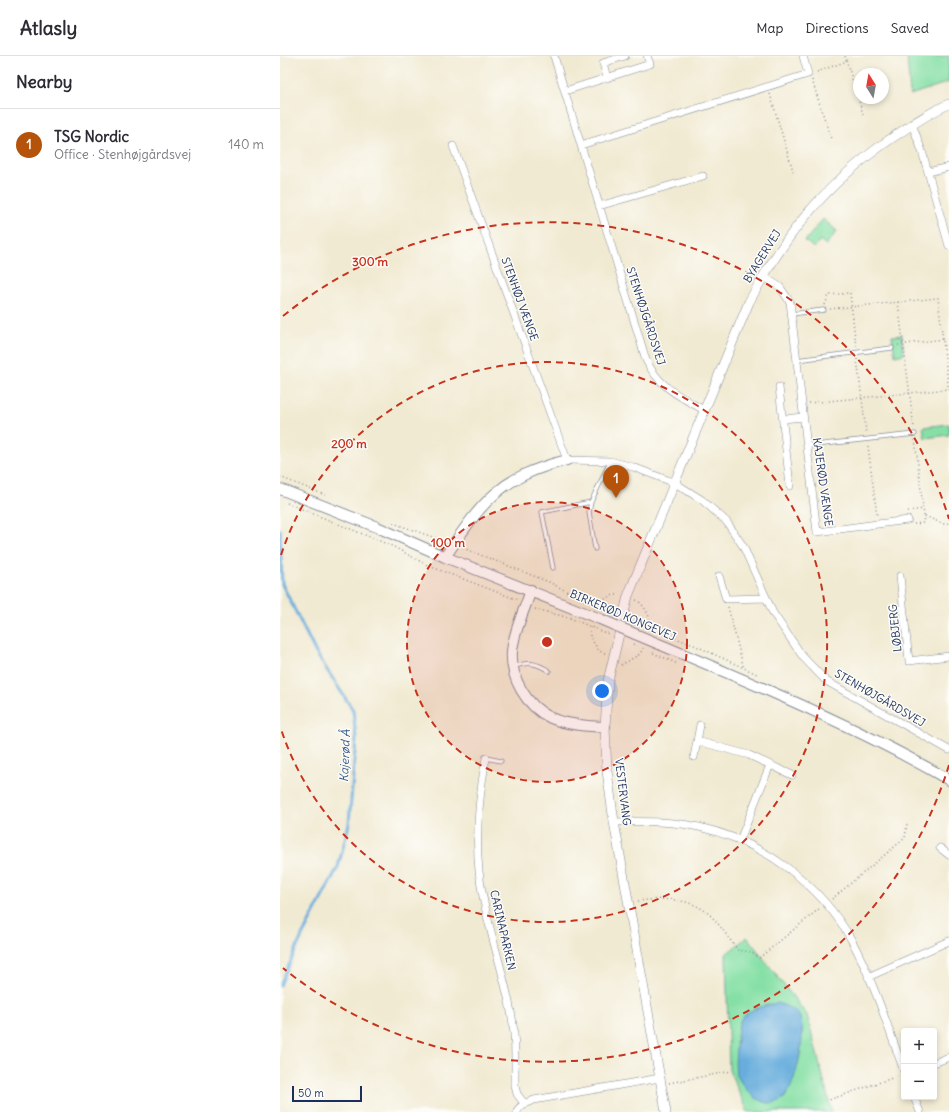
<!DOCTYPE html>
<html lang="en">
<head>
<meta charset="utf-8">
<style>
  body { margin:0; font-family:Delius,sans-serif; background:#f7f7f7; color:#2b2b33 }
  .controls { position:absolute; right:12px; bottom:12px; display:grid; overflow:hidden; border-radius:4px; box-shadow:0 2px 6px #0003 }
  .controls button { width:36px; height:36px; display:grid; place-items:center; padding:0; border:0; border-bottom:1px solid #e1e1e2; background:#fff; color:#2b2b33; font:20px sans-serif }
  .compass { position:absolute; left:573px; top:12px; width:36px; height:36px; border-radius:50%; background:#fff; box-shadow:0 2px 6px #0003; rotate:349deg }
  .scale { position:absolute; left:12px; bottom:10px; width:70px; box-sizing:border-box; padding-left:4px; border:2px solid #1b2f5e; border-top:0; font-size:11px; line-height:14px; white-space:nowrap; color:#1b2f5e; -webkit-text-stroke:3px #fdfcf7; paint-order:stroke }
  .you { position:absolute; left:322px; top:635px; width:14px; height:14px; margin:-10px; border:3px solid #fff; border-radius:50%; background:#1a73e8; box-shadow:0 0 0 6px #1a73e833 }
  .badge { display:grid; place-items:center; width:26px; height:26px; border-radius:50%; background:#b45309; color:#fff; font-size:13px; font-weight:700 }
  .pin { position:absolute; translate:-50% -33px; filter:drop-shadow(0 1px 2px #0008) }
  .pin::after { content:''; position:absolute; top:21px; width:14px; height:12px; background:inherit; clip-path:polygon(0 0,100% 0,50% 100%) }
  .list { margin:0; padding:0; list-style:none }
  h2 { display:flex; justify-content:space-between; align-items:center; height:52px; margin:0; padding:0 16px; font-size:17px }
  h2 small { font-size:13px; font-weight:400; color:#7c7c81 }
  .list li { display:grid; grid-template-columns:26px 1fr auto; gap:12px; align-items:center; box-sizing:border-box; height:72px; padding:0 16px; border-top:1px solid #e1e1e2 }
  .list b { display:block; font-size:15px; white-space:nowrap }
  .list p { margin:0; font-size:13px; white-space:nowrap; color:#7c7c81 }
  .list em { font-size:13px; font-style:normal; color:#7c7c81 }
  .map { position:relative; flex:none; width:669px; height:1056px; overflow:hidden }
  header { display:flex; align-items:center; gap:24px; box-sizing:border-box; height:56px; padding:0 20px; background:#fff; border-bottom:1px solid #e1e1e2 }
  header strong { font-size:19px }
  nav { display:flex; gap:22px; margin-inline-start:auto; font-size:14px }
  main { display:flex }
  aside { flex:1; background:#fff }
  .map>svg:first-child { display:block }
</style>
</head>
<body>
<header>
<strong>Atlasly</strong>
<nav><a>Map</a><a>Directions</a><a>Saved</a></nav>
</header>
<main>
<aside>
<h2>Nearby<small></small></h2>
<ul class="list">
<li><span class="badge">1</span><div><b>TSG Nordic</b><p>Office · Stenhøjgårdsvej</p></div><em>140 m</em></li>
</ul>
</aside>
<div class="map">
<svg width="669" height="1056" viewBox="0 0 669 1056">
  <rect width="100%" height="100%" fill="#fdfcf7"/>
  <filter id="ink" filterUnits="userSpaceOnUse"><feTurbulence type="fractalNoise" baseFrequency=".025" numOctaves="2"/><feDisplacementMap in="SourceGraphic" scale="8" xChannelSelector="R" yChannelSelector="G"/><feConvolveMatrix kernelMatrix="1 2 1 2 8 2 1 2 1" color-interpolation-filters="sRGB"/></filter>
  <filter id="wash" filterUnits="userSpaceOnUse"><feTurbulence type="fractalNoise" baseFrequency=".012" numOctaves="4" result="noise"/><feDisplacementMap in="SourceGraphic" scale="16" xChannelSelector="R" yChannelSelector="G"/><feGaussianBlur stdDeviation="0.9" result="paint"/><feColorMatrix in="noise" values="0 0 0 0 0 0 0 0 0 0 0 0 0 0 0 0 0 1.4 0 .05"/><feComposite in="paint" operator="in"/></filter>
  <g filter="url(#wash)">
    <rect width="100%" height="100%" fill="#f1ead2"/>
    <path fill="#86e0a6" stroke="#508882" d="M627,0H669V26L630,39Z
      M543,163L557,175L546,189L540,184L534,192L525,185Z
      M622,279L624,298L615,300L612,280Z
      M669,368V379L645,382L643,371Z
      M467,881L527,959L552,1056H468L449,1014L446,898Z"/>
    <path fill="#67addd" stroke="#416e9e" d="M497,947C505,950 513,952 518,958C529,972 516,1026 506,1040C503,1044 496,1047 490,1047C476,1047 460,1029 456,1016C454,1008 457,972 460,965C465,953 486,949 497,947Z"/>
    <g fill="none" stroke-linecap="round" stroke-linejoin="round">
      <path stroke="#67addd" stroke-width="3" d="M0,474L2,528L36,597L73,654L76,683L69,768L58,811L22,880L0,929"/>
    </g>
  </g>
  <g filter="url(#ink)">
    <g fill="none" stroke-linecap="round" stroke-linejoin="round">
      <defs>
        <path id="service" d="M511,258L544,254
          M516,304L612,292
          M526,390L635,378
          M315,493L309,456L311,446L330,406
          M273,512L262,456L311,446
          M234,611C248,605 257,607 269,615
          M206,702L221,705"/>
        <path id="minor" d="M274,0L366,304C379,331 399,340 424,354
          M327,22L323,7L345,0
          M285,35L370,8L367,0
          M632,68L642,95L669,190
          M301,89L528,18L523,0
          M173,90L287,404L330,405L353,411L395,427L422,444L446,465L463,490L493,557L523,601L546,625L669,694
          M648,116L669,111
          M319,150L423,120
          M483,220L500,231L510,246L537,476L628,464
          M499,331L510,430
          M503,363L523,361
          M439,520L446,543L486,542
          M620,520L629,605L669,600
          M417,685L469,699L512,719
          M414,701L420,669
          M206,702C199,740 195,776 199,815C204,861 221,906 230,951C236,977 235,1004 235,1030L237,1038L244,1047
          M334,766C362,765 391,765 419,771C482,785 541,828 572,885C594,926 608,972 624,1015
          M460,784L490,709
          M660,792L669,799
          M588,921L669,885
          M654,1007L669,1001
          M634,1041L640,1056
          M237,1056C240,1048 247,1047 254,1044L380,1022"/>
        <path id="tertiary" d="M386,1056L334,766L327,715L325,671L328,625L348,540L469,246C506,177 545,129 609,84C628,71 648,57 669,48"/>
        <path id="secondary" d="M0,433L97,471L165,501L320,563
          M165,501C203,445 219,421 287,404
          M251,534C245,553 234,574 232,595C230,622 246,650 271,662C287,669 308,670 325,671
          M355,578C462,623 569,666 669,724"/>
      </defs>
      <use href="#service" stroke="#868c98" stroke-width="5"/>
      <use href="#minor" stroke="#868c98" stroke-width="8"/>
      <use href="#tertiary" stroke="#868c98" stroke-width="10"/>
      <use href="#secondary" stroke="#868c98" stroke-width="12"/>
      <path stroke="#868c98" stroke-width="1.5" stroke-dasharray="1 3" stroke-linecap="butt" d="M565,0L583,58
        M537,16L567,5
        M532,24L551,83
        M490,38L514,118
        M618,246L634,372
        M545,249L549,239L570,237L576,291
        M550,253L658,242L669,336
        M618,289L664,283
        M577,303L586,376
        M529,347L669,333
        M588,390L597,460
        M0,421L45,439
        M7,447L112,490L149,510L238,544
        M628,455L644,453
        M645,460L663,468L669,467
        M113,467L164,485
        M634,468L643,467L644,460L635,383
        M183,492L269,526L309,547
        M356,544C364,547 373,565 370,573
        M448,551L464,613
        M317,552C320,544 331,538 339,539
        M255,553L290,562L323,576
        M310,571V581L319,595L325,597
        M365,571L414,589L477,618
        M373,597L396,607
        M341,609L360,598L363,592
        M552,843L625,782L627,767
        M358,845C382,842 412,841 431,860C441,870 449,883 458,894L471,896L479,902L539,853
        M389,1027L452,1015
        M546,1045L618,1020"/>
      <use href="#service" stroke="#fff" stroke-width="3.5"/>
      <use href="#minor" stroke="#fff" stroke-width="7"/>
      <use href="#tertiary" stroke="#fff" stroke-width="9"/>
      <use href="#secondary" stroke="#fff" stroke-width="10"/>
      <defs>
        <path id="secondary-bridge" d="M320,563L355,578"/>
      </defs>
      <use href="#secondary-bridge" stroke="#868c98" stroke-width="12" stroke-linecap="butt"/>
      <path stroke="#868c98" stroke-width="1.5" stroke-dasharray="1 3" stroke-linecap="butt" d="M323,576L329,578
        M353,588L357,590"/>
      <use href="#secondary-bridge" stroke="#fff" stroke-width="10"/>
    </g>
  </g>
  <circle cx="267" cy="586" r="140" fill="#c8321e" fill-opacity=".12"/>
  <g fill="none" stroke="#c8321e" stroke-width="2" stroke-dasharray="7 5">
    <circle cx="267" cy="586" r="140"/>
    <path d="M1 499A280 280 0 1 1 1 673"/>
    <path d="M669 709A420 420 0 0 1 3 912M3 260A420 420 0 0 1 669 463"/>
  </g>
  <g text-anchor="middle" stroke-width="3" stroke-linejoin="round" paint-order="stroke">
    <g font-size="11" fill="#1b2f5e" stroke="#fdfcf7">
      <text transform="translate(482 200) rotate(-58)" y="4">BYAGERVEJ</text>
      <text transform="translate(240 243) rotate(70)" y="4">STENHØJ VÆNGE</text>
      <text transform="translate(366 260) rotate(72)" y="4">STENHØJGÅRDSVEJ</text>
      <text transform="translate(543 426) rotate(82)" y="4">KAJERØD VÆNGE</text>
      <text transform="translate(343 559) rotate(23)" y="4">BIRKERØD KONGEVEJ</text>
      <text transform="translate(615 572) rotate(-96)" y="4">LØBJERG</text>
      <text transform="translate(600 642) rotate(30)" y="4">STENHØJGÅRDSVEJ</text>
      <text transform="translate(343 736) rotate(83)" y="4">VESTERVANG</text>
      <text transform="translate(223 874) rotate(77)" y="4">CARINAPARKEN</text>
    </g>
    <g font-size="12" font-style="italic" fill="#365b8a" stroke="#fdfcf7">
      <text transform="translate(65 700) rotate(-88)" y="4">Kajerød Å</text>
    </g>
  </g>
  <circle cx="267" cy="586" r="6" fill="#c8321e" stroke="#fdfcf7" stroke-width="2"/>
  <g font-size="12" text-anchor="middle" font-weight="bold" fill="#c8321e" stroke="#fdfcf7" stroke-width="3" stroke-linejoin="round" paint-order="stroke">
    <text x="90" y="210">300 m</text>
    <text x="69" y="392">200 m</text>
    <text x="168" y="491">100 m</text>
  </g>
</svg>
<div class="controls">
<button>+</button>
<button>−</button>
</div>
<svg class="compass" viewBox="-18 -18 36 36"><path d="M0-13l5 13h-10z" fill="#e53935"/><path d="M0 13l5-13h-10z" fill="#7c7c81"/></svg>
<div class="scale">50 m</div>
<div class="you"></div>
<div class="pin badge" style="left:336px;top:442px">1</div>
</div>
</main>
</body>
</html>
